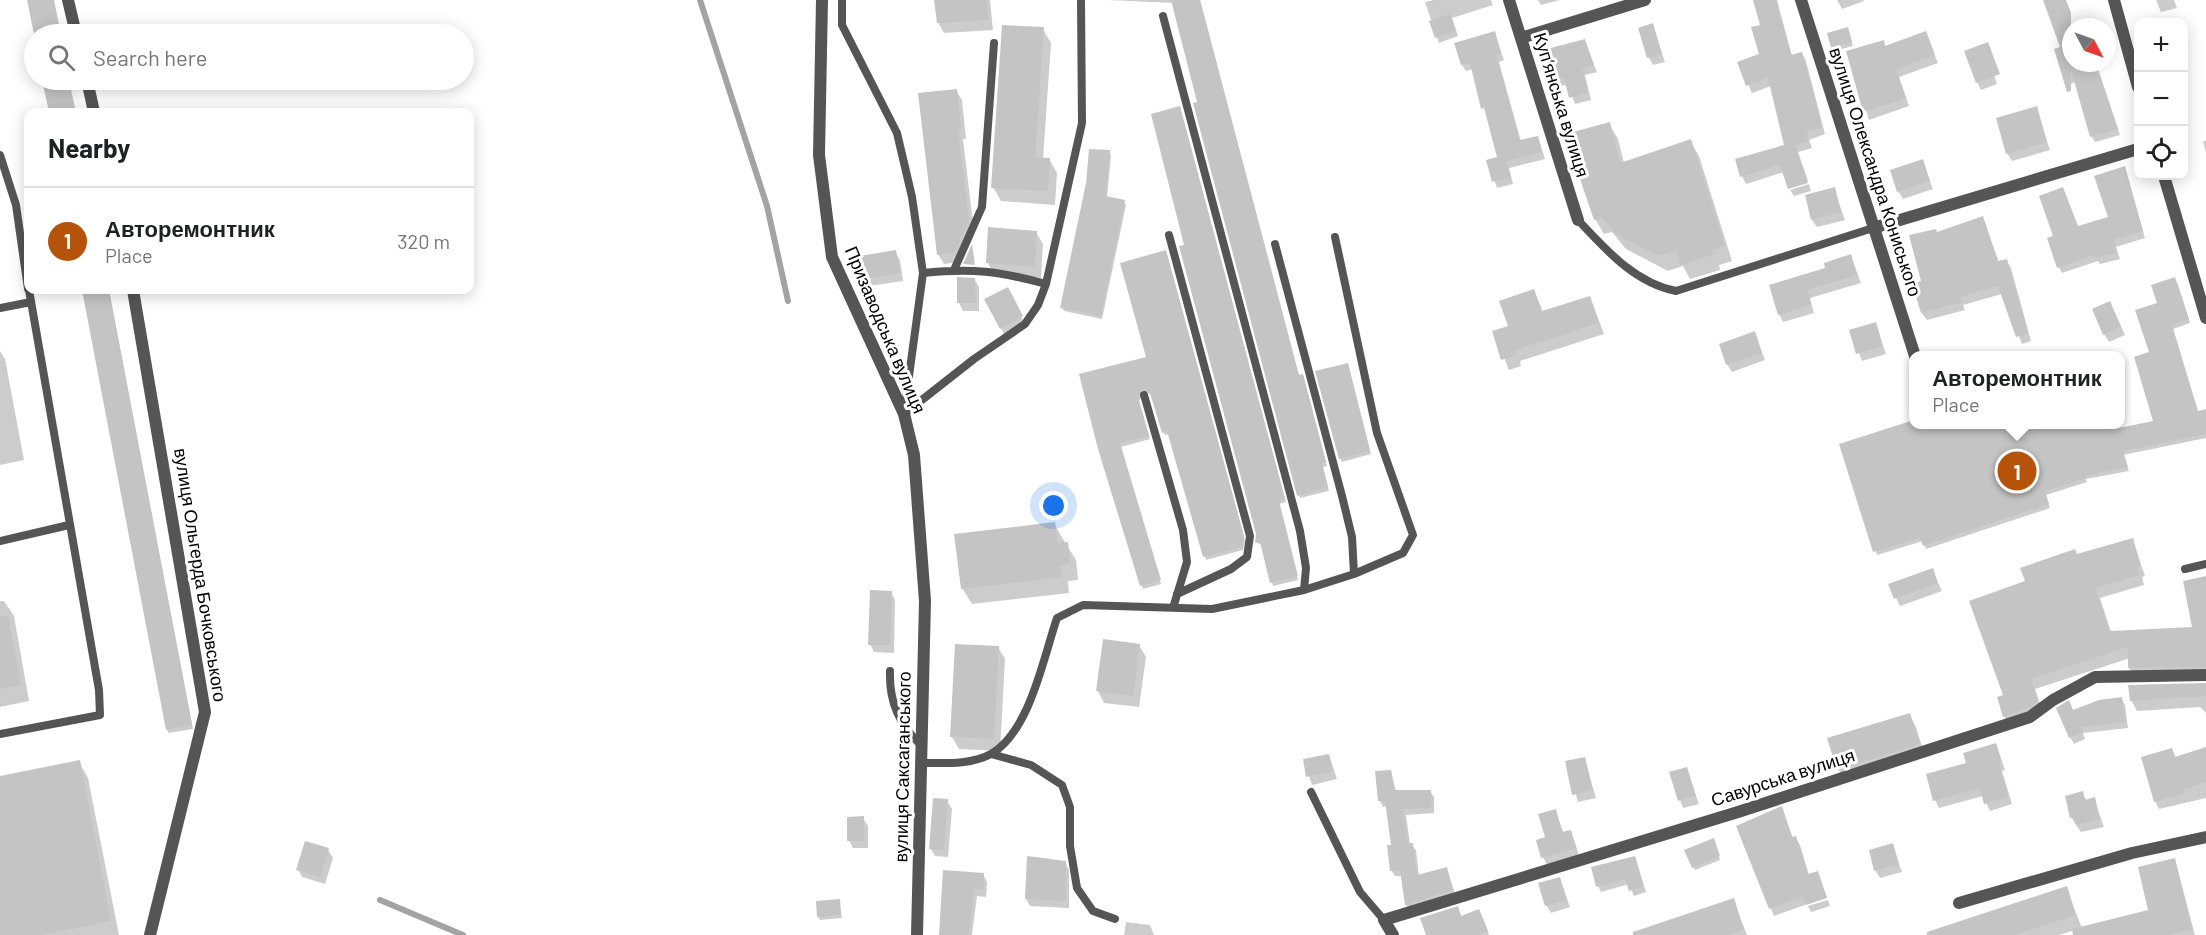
<!DOCTYPE html>
<html lang="en">
<head>
<meta charset="utf-8">
<style>
  body { margin:0; font-family:Barlow,sans-serif; background:#f6f6f6; color:#202124 }
  .controls { position:absolute; right:18px; top:18px; display:grid; overflow:hidden; border-radius:12px; box-shadow:0 3px 15px #0003 }
  .controls button { width:54px; height:54px; display:grid; place-items:center; padding:0; border:0; border-bottom:2px solid #e0e0e0; background:#fff; color:#202124; font:30px sans-serif }
  .compass { position:absolute; left:2062px; top:18px; width:54px; height:54px; border-radius:50%; background:#fff; box-shadow:0 3px 15px #0003; rotate:131deg }
  .you { position:absolute; left:1054px; top:506px; width:21px; height:21px; margin:-15px; border:4px solid #fff; border-radius:50%; background:#1a73e8; box-shadow:0 0 0 9px #1a73e833 }
  .badge { display:grid; place-items:center; width:39px; height:39px; border-radius:50%; background:#b45309; color:#fff; font-size:20px; font-weight:700 }
  .pin { position:absolute; translate:-50% -50%; border:3px solid #fff; box-shadow:0 2px 6px #0006 }
  .popup { position:absolute; left:1909px; top:351px; width:216px; height:78px; box-sizing:border-box; display:grid; place-content:center; border-radius:12px; background:#fff; filter:drop-shadow(0 2px 4px #0005); font-size:20px; white-space:nowrap; color:#757577 }
  .popup b { font-size:22px; color:#202124 }
  .popup::after { content:''; position:absolute; left:50%; top:100%; margin-left:-12px; border:12px solid transparent; border-top-color:#fff }
  .list { margin:0; padding:0; list-style:none }
  h2 { display:flex; justify-content:space-between; align-items:center; height:78px; margin:0; padding:0 24px; font-size:26px }
  h2 small { font-size:20px; font-weight:400; color:#757577 }
  .list li { display:grid; grid-template-columns:39px 1fr auto; gap:18px; align-items:center; box-sizing:border-box; height:108px; padding:0 24px; border-top:2px solid #e0e0e0 }
  .list b { display:block; font-size:22px; white-space:nowrap }
  .list p { margin:0; font-size:20px; white-space:nowrap; color:#757577 }
  .list em { font-size:20px; font-style:normal; color:#757577 }
  .icon { flex:none; width:33px; height:33px; fill:none; stroke:currentColor; stroke-width:2; stroke-linecap:round; stroke-linejoin:round }
  .map { position:relative; flex:none; width:2206px; height:935px; overflow:hidden }
  .search { position:absolute; background:#fff; box-shadow:0 3px 15px #0003; left:24px; top:24px; width:450px; height:66px; display:flex; align-items:center; gap:15px; box-sizing:border-box; padding:0 21px; border-radius:33px; color:#757577; font-size:22px }
  .panel { position:absolute; background:#fff; box-shadow:0 3px 15px #0003; left:24px; top:108px; width:450px; height:186px; border-radius:12px }
  .map>svg:first-child { display:block }
</style>
</head>
<body>
<div class="map">
<svg width="2206" height="935" viewBox="0 0 2206 935">
  <rect width="100%" height="100%" fill="#fff"/>
  <path fill="#0003" d="M936,0H990L993,30L944,33L938,22Z
    M1108,0H1200L1299,377L1304,379L1327,466L1323,467L1329,491L1300,498L1299,495L1173,3Z
    M1434,0H1491L1493,5L1452,18L1458,36L1439,43L1425,2Z
    M1538,0H1560L1541,5Z
    M1755,0H1777L1792,56L1802,53L1806,61L1825,134L1809,140L1812,148L1798,152L1808,181L1789,188L1784,172L1746,184L1742,176L1785,146L1771,86L1752,93L1739,63L1761,55L1762,26Z
    M1837,0H1863L1864,1L1842,9Z
    M2156,0H2174L2177,8L2161,12Z
    M1652,25L1665,62L1653,65L1649,58Z
    M1043,29L1051,43L1043,159H1049L1057,173L1055,205L1001,201L993,187Z
    M1494,33L1504,60L1499,62L1521,142L1538,137L1545,159L1509,168L1513,184L1497,188L1488,161L1499,158L1473,69L1466,71L1462,65Z
    M1849,33L1853,46L1834,51L1828,34Z
    M1925,33L1938,63L1899,77L1909,106L1869,120L1848,52L1883,42L1886,47Z
    M1584,41L1597,72L1585,75L1591,100L1575,104L1568,85L1560,86L1556,79Z
    M2071,45V63H2096L2120,135L2095,142L2092,137L2076,82L2068,85Z
    M1987,54L1997,84L1981,90L1977,82Z
    M44,80H69L76,112H50Z
    M956,90L962,100L966,139H963L974,231L960,262L944,264L938,254Z
    M1180,108L1286,502L1279,504L1298,580L1273,586L1262,545L1257,543L1258,534L1186,246Z
    M2036,108L2050,150L2012,161L2007,153Z
    M1609,124L1618,139L1624,163L1690,141L1699,156L1732,261L1719,265L1720,270L1690,279L1683,266L1668,271L1626,249L1612,232L1604,234L1595,219L1585,175Z
    M2203,141H2206V153Z
    M1109,152L1111,155L1107,198L1124,202L1126,205L1102,319L1064,311L1062,307Z
    M1922,161L1933,189L1903,199L1898,191Z
    M2124,168L2145,238L2116,247L2120,259L2100,264L2098,261L2062,273L2059,267L2055,237L2062,189L2078,227L2110,218Z
    M1809,184L1811,191L1794,196L1790,190Z
    M1834,189L1845,220L1817,227L1812,220Z
    M1982,218L1999,262L2006,260L2011,268L2031,341L2022,344L2002,294L1963,305L1965,310L1927,320L1922,313L1914,285L1922,283L1937,234Z
    M1036,232L1043,244L1041,278L994,275L988,263Z
    M1166,251L1245,541L1243,550L1206,560L1170,434L1165,435L1163,432L1152,395L1144,392L1139,401L1150,439L1121,447L1161,584L1143,589L1099,449L1148,358Z
    M895,252L900,260L903,281L869,286L865,279Z
    M1851,256L1861,283L1810,298L1814,313L1783,322L1779,314L1827,269Z
    M974,279L979,287V311H963L959,303Z
    M2177,282L2190,323L2173,329L2198,413L2206,411V438L2123,455L2129,471L2086,479L2087,482L2046,495L2050,508L1926,549L1923,541L1877,555L1841,445L1914,424L2119,430L2155,422L2151,353L2159,304Z
    M84,290H109L193,729L169,733L167,730Z
    M1534,291L1543,312L1590,297L1604,334L1520,361L1521,366L1509,370L1494,332L1510,327Z
    M1012,297L1025,325L1005,336L1001,328Z
    M2114,311L2125,335L2109,342L2104,334Z
    M1875,323L1886,354L1862,361L1851,331Z
    M1754,333L1765,360L1732,372L1727,364Z
    M0,351L5,359L24,460L0,465Z
    M1349,368L1371,454L1342,462L1340,458Z
    M1054,524L1076,560L1078,580L1068,581L1069,593L972,604L962,588Z
    M2132,539L2145,576L2142,577L2144,585L2100,598L2111,632L2194,628L2206,577V677L2135,678L2129,668L2130,658L2035,689L2043,712L2010,726L2004,716V696L2027,582L2077,555Z
    M1932,570L1942,591L1900,606L1890,585Z
    M891,592L895,600L894,653L874,652L870,644Z
    M0,601H4L14,616L29,701L0,707Z
    M1139,645L1146,657L1139,707L1104,703L1098,691Z
    M998,647L1005,659L1000,751L959,749L952,737Z
    M2206,685V713L2200,707L2137,711L2131,700Z
    M2121,698L2125,705L2128,728L2083,733L2085,739L2074,744L2070,737L2074,712Z
    M1909,715L1916,727L1925,756L1845,781L1838,769Z
    M1996,745L2005,770L2002,771L2012,804L1990,811L1983,796L1939,808L1935,800L1968,764Z
    M2206,748V798L2159,809L2155,801L2172,750L2176,758Z
    M1329,755L1337,779L1312,785L1304,761Z
    M1584,758L1596,798L1578,802L1567,763Z
    M79,762L88,778L119,935H0V777Z
    M1686,768L1699,804L1683,808L1671,773Z
    M1391,771L1396,791H1430L1434,797V813L1406,815L1410,844L1416,850L1419,876L1446,868L1456,896L1410,910L1406,905L1402,876H1395L1391,870L1393,846L1387,806L1383,807L1380,801Z
    M2082,793L2087,801L2094,799L2104,827L2081,832L2076,825L2071,817Z
    M947,801L952,809L948,857L935,856L931,849Z
    M1781,808L1793,838H1795L1800,845L1809,875L1817,873L1827,897L1774,916L1738,827Z
    M1555,810L1564,834L1570,832L1574,839L1579,856L1547,865L1543,857Z
    M863,818L868,826V848H853L849,840Z
    M1715,844L1720,860L1695,870L1693,867Z
    M1892,845L1902,872L1880,878L1875,870Z
    M328,850L333,858L325,884L302,877L298,869Z
    M1634,858L1646,892L1634,896L1629,884L1601,892L1598,886Z
    M2175,860L2195,935H2143L2150,911Z
    M1065,862L1069,870V908L1030,906L1026,899Z
    M983,874L987,882L986,897L977,896L972,935H941Z
    M1560,879L1570,907L1551,913L1546,905Z
    M2066,888L2082,928L2059,935H1934Z
    M1733,900L1747,935H1647Z
    M1828,900L1830,906L1811,912L1808,906Z
    M839,901L842,918L820,920L818,916Z
    M1457,908L1462,917L1483,918L1489,935H1427Z
    M1126,922L1150,925L1154,935H1124Z"/>
  <g fill="none" stroke-linecap="round" stroke-linejoin="round">
    <path stroke="#a3a3a3" stroke-width="6" d="M700,0L767,206L788,301
      M380,900L463,935"/>
  </g>
  <path fill="#c4c4c4" d="M27,0H54L61,34H34Z
    M934,0H986L989,20L937,23Z
    M1171,0H1200L1299,375L1303,374L1326,462L1322,463L1328,487L1297,496L1193,103L1197,102Z
    M1753,0H1776L1791,55L1802,52L1822,127L1806,132L1809,141L1795,145L1808,183L1788,189L1780,165L1740,177L1735,159L1784,145L1768,78L1746,86L1737,62L1759,54L1751,27L1760,25Z
    M2043,0H2066L2071,13V63H2096L2118,129L2090,137L2071,70V91L2067,92L2054,49L2060,47Z
    M1450,14L1456,31L1435,38L1429,21Z
    M1653,23L1662,54L1647,58L1638,28Z
    M1002,25L1044,27L1035,157L1050,158L1048,191L991,188Z
    M1848,27L1852,42L1831,48L1827,33Z
    M1495,31L1501,53L1496,55L1520,140L1538,136L1542,152L1506,161L1511,177L1492,182L1486,160L1497,157L1484,108L1481,109L1470,63L1461,65L1454,43Z
    M1926,31L1935,55L1896,69L1906,98L1863,112L1846,51L1884,40L1885,46Z
    M1585,39L1594,65L1582,68L1588,93L1569,98L1564,78L1555,80L1547,49Z
    M1988,42L2000,74L1976,83L1964,51Z
    M42,80H69L75,112H49Z
    M957,89L961,129L958,130L969,220L955,252L937,255L918,93Z
    M1180,106L1285,499L1279,501L1298,576L1270,583L1260,542L1255,543L1256,534L1179,246L1184,245L1151,114Z
    M2037,106L2047,142L2006,154L1996,118Z
    M1610,122L1620,163L1691,139L1725,246L1711,250L1713,254L1680,265L1676,250L1659,256L1616,234L1602,217L1594,220L1579,176L1583,174L1573,132Z
    M1089,149L1110,150L1106,196L1125,200L1101,316L1060,308L1086,183Z
    M1923,159L1930,181L1897,192L1890,170Z
    M2125,166L2143,231L2114,240L2117,252L2095,258L2094,255L2057,268L2047,238L2053,236L2039,196L2063,187L2078,226L2108,217L2094,176Z
    M1835,187L1841,212L1811,220L1805,195Z
    M1983,216L1998,261L2007,259L2028,333L2016,337L1998,286L1960,297L1962,302L1921,313L1912,284L1921,281L1909,235L1936,229L1937,232Z
    M988,227L1037,231L1035,267L986,263Z
    M972,244L975,265L963,264Z
    M896,250L900,273L863,279L860,256Z
    M1166,250L1244,536L1242,547L1203,557L1167,431L1162,433L1150,393L1142,389L1138,397L1149,436L1120,443L1161,580L1140,586L1098,449L1079,374L1146,357L1120,263Z
    M1851,254L1857,275L1807,290L1811,305L1778,315L1769,285L1825,268L1824,263Z
    M957,277L975,278L976,303H957Z
    M2175,277L2189,319L2172,325L2198,411L2206,409V434L2123,451L2128,467L2086,476V478L2045,491L2049,504L1923,546L1920,538L1873,552L1839,444L1914,420V424H2118L2119,428L2153,421L2134,357L2149,352L2135,310L2157,303L2151,285Z
    M1008,287L1023,316L1000,329L984,299Z
    M1534,289L1542,311L1590,296L1599,323L1515,350L1516,355L1501,360L1492,331L1508,326L1499,301Z
    M82,290H109L192,725L166,730Z
    M2110,301L2121,327L2103,335L2092,309Z
    M1876,322L1883,346L1856,354L1849,330Z
    M1755,331L1762,353L1726,365L1719,344Z
    M1348,363L1370,451L1339,459L1315,371Z
    M1055,522L1058,543L1068,542L1070,564L1060,566L1061,577L961,589L954,534Z
    M2133,538L2141,566H2137L2139,575L2095,588L2110,631L2192,627L2183,581L2206,576V667L2128,668V647L2031,679L2038,701L2027,709L2003,717L1997,697L2003,695L1969,601L2025,581L2020,568L2075,549L2077,554Z
    M1933,568L1938,583L1894,599L1888,584Z
    M870,590L892,591L890,645H868Z
    M8,616L21,685L0,689V617Z
    M1103,639L1140,644L1133,696L1096,691Z
    M955,644L999,646L994,739L950,737Z
    M2206,683V696L2130,701L2128,685Z
    M2122,697L2125,722L2081,727L2083,732L2069,738L2056,708L2069,700L2073,710L2099,700Z
    M1910,713L1920,744L1837,770L1827,738Z
    M1996,743L2002,762L1999,763L2008,797L1984,804L1980,788L1933,801L1926,774L1966,763L1963,753Z
    M2206,747V782L2184,789L2185,793L2154,802L2141,757L2172,748L2175,757Z
    M1329,754L1333,772L1306,777L1303,759Z
    M1585,757L1593,790L1572,795L1565,761Z
    M80,760L111,921L41,935H0V776Z
    M1687,767L1696,796L1678,801L1669,772Z
    M1391,770L1394,790H1431V808L1403,809L1408,843H1413L1417,875L1447,867L1453,890L1405,905L1400,870L1390,871L1387,845H1391L1385,801H1378L1375,771Z
    M2083,791L2085,800L2095,797L2100,819L2076,825L2074,817L2070,818L2065,796Z
    M933,798L948,799L944,850L929,849Z
    M1782,806L1792,837L1796,836L1808,874L1818,871L1827,898L1806,905L1803,896L1769,909L1736,826Z
    M1556,809L1562,832L1571,830L1576,848L1541,858L1536,840L1545,837L1538,814Z
    M864,816V841H847V817Z
    M1714,838L1720,856L1692,868L1684,850Z
    M305,841L329,848L321,877L296,870Z
    M1893,843L1899,864L1874,871L1869,850Z
    M1027,856L1066,861V901L1025,899Z
    M1635,856L1644,886L1629,891L1625,879L1596,887L1591,867Z
    M2175,858L2192,929L2167,935H2073L2072,929L2148,910L2138,867Z
    M943,870L984,873L983,889H974L969,935H939Z
    M1560,877L1567,900L1545,906L1538,883Z
    M2067,886L2076,915L2015,935H1927V932Z
    M1734,898L1744,930L1727,935H1633V932Z
    M840,899L841,915L817,917L816,901Z
    M1458,906L1461,916L1479,909L1488,931L1478,935H1426L1420,918Z"/>
  <g fill="none" stroke-linecap="round" stroke-linejoin="round">
    <path stroke="#555" stroke-width="8" d="M842,0V25L897,133L912,197L923,273L904,413
      M1163,16L1300,531L1306,568L1304,590
      M0,155L16,205L28,289
      M1578,220C1606,250 1635,283 1676,291L1873,228
      M1169,235L1250,536L1247,557L1231,569L1177,594
      M1275,244L1342,496L1352,537L1354,574
      M954,270L982,207L994,43
      M923,273C973,268 998,271 1046,284
      M0,308L31,302
      M1144,395L1183,530L1187,562L1173,608
      M904,414L974,359L1025,324L1038,305L1046,284L1082,123L1081,0
      M0,541L69,525
      M2185,569L2206,564
      M890,671C889,702 899,725 922,746
      M0,734L100,715L99,690L29,290
      M991,754L1031,765L1062,785L1070,807V846L1077,888L1093,911L1115,919
      M922,763C944,763 971,765 991,754C1030,731 1043,659 1057,618L1083,605L1212,609L1304,590L1354,574L1403,553L1413,535L1377,433L1335,237
      M1311,792L1360,892L1384,920"/>
    <path stroke="#555" stroke-width="12" d="M68,0L76,34
      M822,0L819,155L832,257L904,414L914,455L925,601L917,935
      M1509,0L1578,220
      M1801,0L1915,356
      M1521,38L1645,0
      M87,80L94,112
      M1873,228L2138,149
      M133,290L205,712L150,935
      M1959,903L2132,853L2206,837
      M1393,935L1384,920L1738,812L2030,717L2053,700L2095,677L2206,675"/>
    <path stroke="#555" stroke-width="12" d="M2114,0L2138,87
      M2164,176L2206,318"/>
  </g>
  <g text-anchor="middle" stroke-width="6" stroke-linejoin="round" paint-order="stroke">
    <g font-size="18" fill="#000" stroke="#fff">
      <text transform="translate(1561 105) rotate(73)" y="6">Купʼянська вулиця</text>
      <text transform="translate(1875 172) rotate(72)" y="6">вулиця Олександра Кониського</text>
      <text transform="translate(885 330) rotate(67)" y="6">Призаводська вулиця</text>
      <text transform="translate(200 575) rotate(81)" y="6">вулиця Ольгерда Бочковського</text>
      <text transform="translate(903 767) rotate(-89)" y="6">вулиця Саксаганського</text>
      <text transform="translate(1783 778) rotate(-18)" y="6">Савурська вулиця</text>
    </g>
  </g>
</svg>
<div class="controls">
<button>+</button>
<button>−</button>
<button><svg class="icon" aria-label="locate" viewBox="0 0 24 24"><circle cx="12" cy="12" r="6"/><path d="M12 2v4M12 18v4M2 12h4M18 12h4"/></svg></button>
</div>
<svg class="compass" viewBox="-18 -18 36 36"><path d="M0-13l5 13h-10z" fill="#e53935"/><path d="M0 13l5-13h-10z" fill="#757577"/></svg>
<div class="you"></div>
<div class="pin badge" style="left:2017px;top:471px">1</div>
<div class="popup"><b>Авторемонтник</b>Place</div>
<div class="search"><svg class="icon" aria-label="search" viewBox="0 0 24 24"><circle cx="10" cy="10" r="6"/><path d="M15 15l6 6"/></svg>Search here</div>
<section class="panel">
<h2>Nearby<small></small></h2>
<ul class="list">
<li><span class="badge">1</span><div><b>Авторемонтник</b><p>Place</p></div><em>320 m</em></li>
</ul>
</section>
</div>
</body>
</html>
